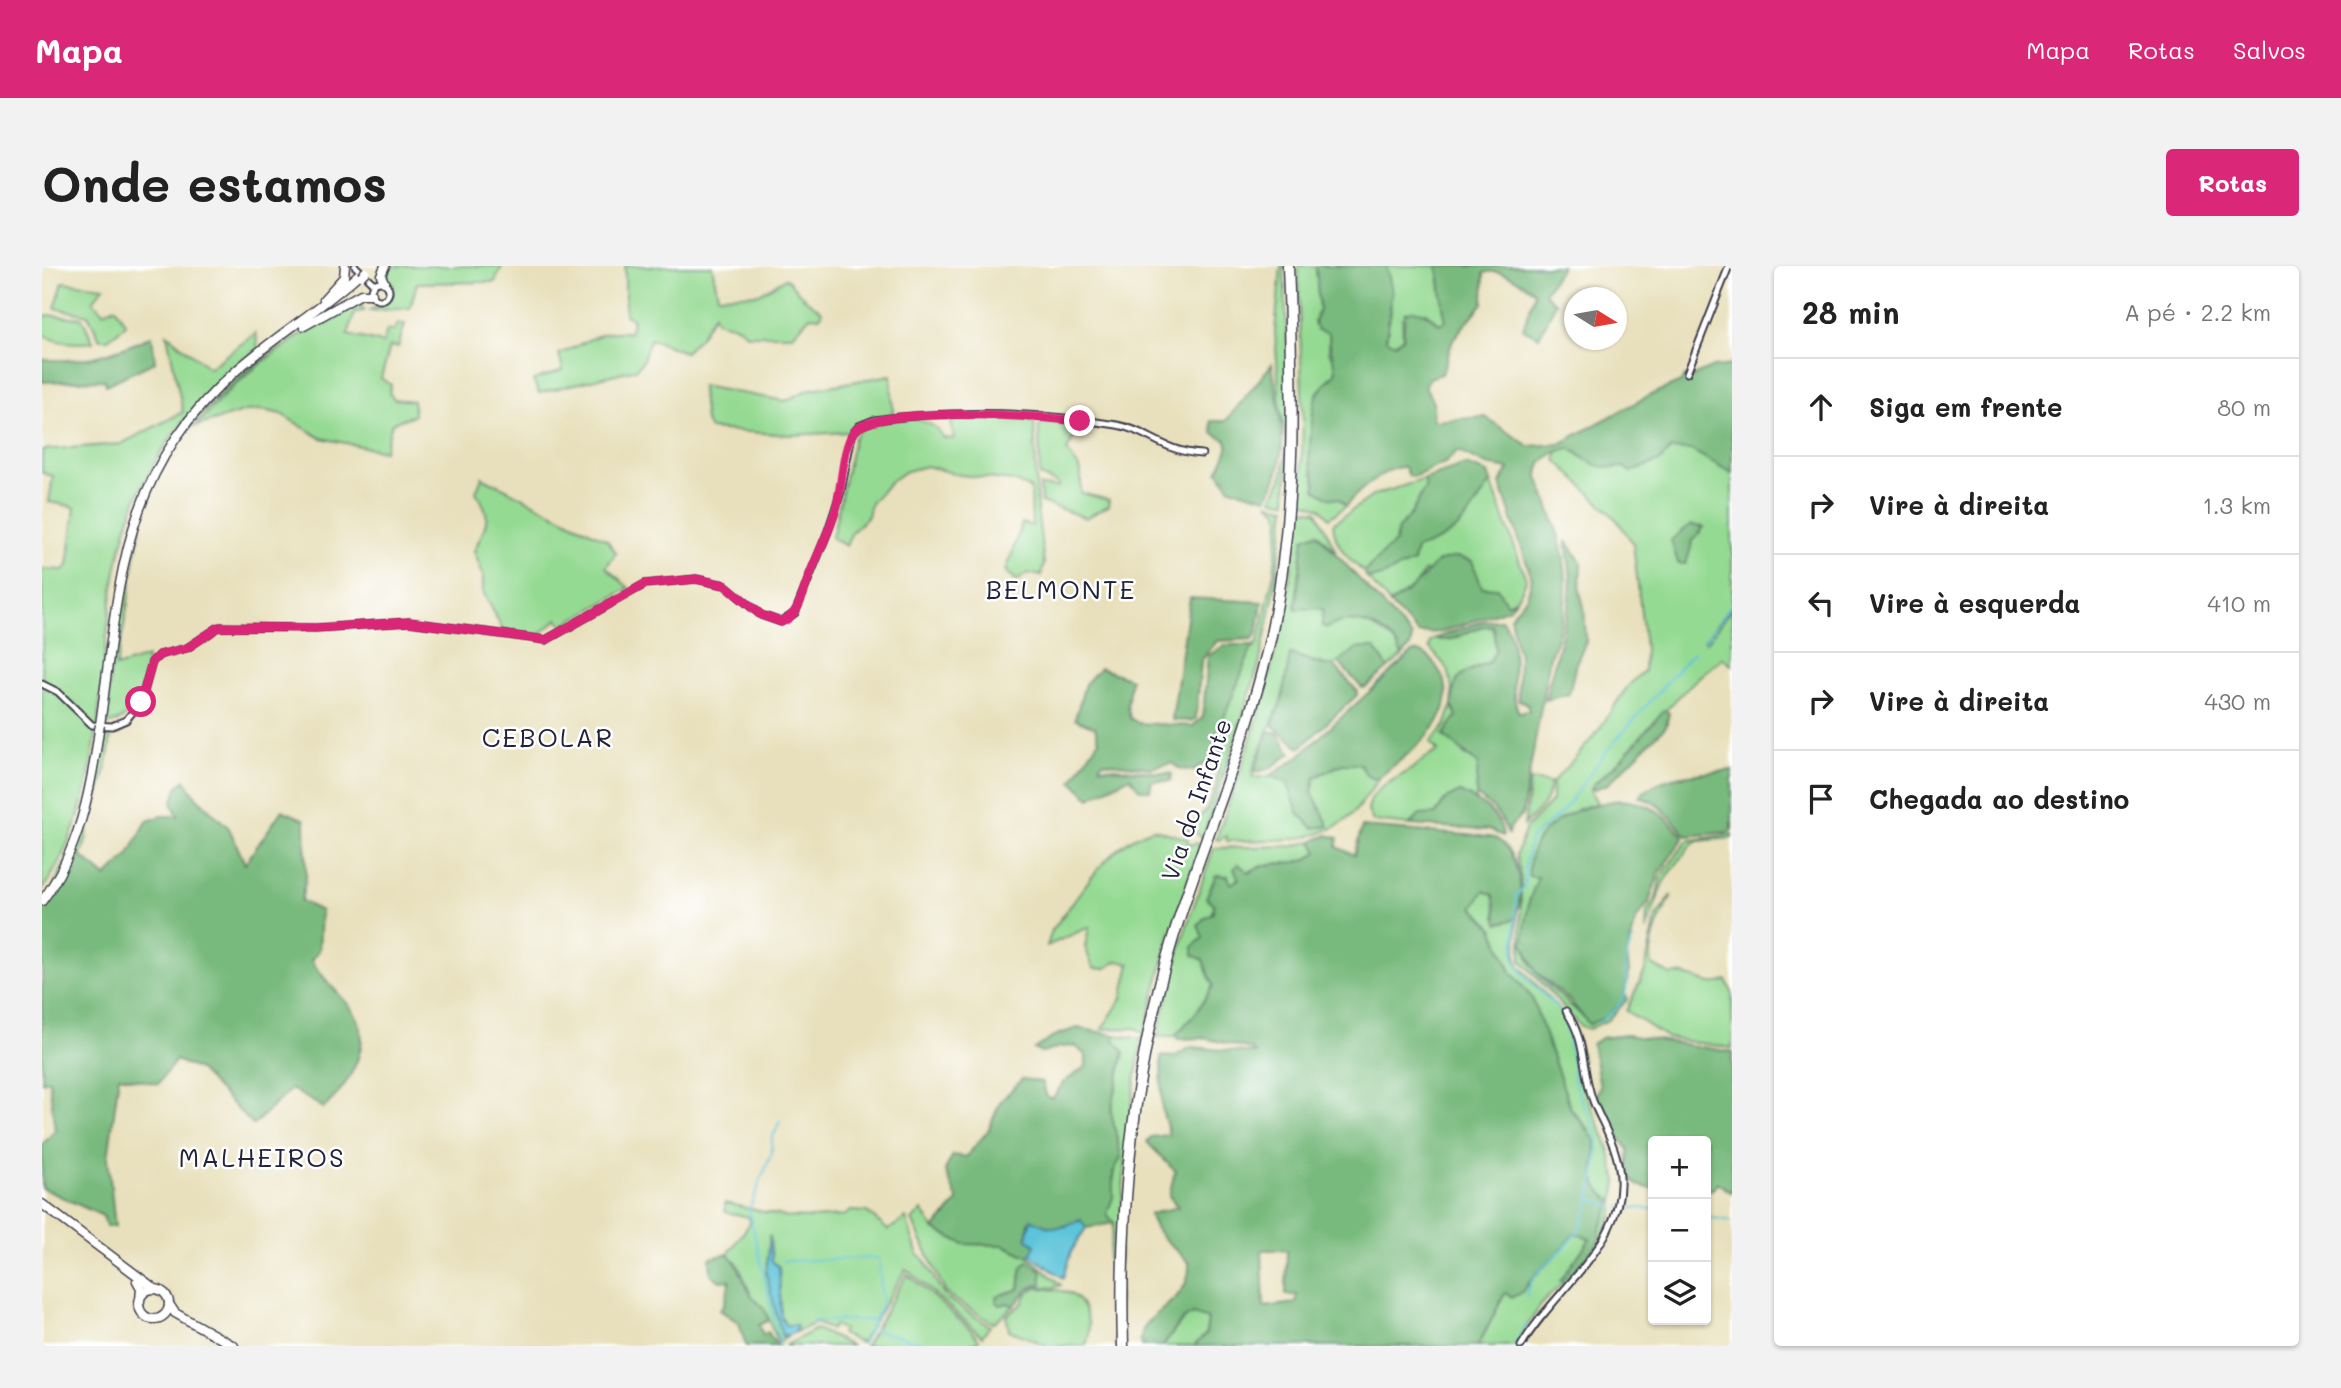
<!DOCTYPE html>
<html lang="pt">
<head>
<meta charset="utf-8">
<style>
  body { margin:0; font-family:Mali,sans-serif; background:#f2f2f2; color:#222 }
  .controls { position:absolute; right:21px; bottom:21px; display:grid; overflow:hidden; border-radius:7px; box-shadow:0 2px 5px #0004 }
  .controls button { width:63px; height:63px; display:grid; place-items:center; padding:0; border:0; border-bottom:2px solid #e0e0e0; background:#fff; color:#222; font:35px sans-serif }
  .compass { position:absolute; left:1522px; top:21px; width:63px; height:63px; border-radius:50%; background:#fff; box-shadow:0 2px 5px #0004; rotate:101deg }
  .stop { position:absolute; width:21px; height:21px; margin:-16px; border:5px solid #db2777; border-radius:50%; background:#fff }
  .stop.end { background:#db2777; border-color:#fff; box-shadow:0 2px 7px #0008 }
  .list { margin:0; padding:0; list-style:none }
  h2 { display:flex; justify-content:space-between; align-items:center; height:91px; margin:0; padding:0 28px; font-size:30px }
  h2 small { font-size:23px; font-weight:400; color:#767676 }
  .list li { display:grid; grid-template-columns:46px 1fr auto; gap:21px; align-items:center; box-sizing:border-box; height:98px; padding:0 28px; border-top:2px solid #e0e0e0 }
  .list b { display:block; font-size:26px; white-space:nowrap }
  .list em { font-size:23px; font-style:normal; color:#767676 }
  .icon { flex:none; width:38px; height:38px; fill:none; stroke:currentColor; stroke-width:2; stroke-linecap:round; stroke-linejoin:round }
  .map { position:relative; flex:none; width:1690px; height:1080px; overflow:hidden; border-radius:7px }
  header { display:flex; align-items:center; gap:42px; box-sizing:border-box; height:98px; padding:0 35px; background:#db2777; color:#fff }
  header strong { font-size:33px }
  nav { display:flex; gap:38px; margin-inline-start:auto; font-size:24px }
  .intro { display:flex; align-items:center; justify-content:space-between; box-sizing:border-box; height:168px; padding:0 42px }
  h1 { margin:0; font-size:49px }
  .button { padding:18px 32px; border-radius:7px; background:#db2777; color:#fff; font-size:24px; font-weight:700 }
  main { display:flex; gap:42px; padding:0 42px }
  aside { flex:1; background:#fff; border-radius:7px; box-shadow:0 2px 5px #0004 }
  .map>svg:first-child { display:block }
</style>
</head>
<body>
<header>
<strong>Mapa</strong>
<nav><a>Mapa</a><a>Rotas</a><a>Salvos</a></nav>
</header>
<div class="intro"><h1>Onde estamos</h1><a class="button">Rotas</a></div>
<main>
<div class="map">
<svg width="1690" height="1080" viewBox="0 0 1690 1080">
  <rect width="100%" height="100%" fill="#fff"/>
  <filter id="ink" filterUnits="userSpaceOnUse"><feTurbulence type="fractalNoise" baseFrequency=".0143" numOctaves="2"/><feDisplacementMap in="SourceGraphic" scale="14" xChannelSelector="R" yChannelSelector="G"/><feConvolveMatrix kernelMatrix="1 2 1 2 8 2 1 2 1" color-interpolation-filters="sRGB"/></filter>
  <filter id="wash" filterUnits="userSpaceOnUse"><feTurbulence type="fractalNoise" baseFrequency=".00686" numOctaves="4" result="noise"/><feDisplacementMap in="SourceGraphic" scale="28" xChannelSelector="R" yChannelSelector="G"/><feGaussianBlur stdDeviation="1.57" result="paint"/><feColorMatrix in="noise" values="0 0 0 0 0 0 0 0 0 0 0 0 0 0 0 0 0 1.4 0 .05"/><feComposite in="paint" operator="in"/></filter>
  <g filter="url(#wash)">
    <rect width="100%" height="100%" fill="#e8e0bc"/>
    <path fill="#95da93" stroke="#5c7e67" stroke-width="2" d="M347,0H460L453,16L375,17L368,42L326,45L349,32L352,20L342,10Z
      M583,0H670L676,30L717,28L744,12L762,32L780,45L778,51L768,50L751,69H705L697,61L674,55L672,48L658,71L643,86L608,73L601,94L594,103L497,127L491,114L521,104L517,88C542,79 559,61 587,67L591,53L583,49Z
      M1239,0H1242L1248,142L1244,235L1230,233L1240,213L1245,178L1238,142L1233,66Z
      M1256,0H1274L1277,44L1274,49L1287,67V86L1293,95L1294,106L1275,127L1268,197L1287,232L1297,233L1304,240L1287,252L1279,242L1259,235L1261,156Z
      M1344,0H1395C1400,19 1398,36 1405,54L1397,58L1384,46L1360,52L1361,71L1353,78L1344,74L1349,45Z
      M21,16L62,21L51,35L61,46L73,41L84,59L66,73H58L46,49L13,42Z
      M312,37L319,38L322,45L313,46L306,69L341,77L345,64L352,65L356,58H363L356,81L348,80L339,112L349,119L347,127L352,133L371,135L372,149L350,157L342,185L279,172L239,148L221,144L204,145L154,160C197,108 253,69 312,37Z
      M5,49L40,52L51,76C34,78 15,78 0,68V53Z
      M214,67L216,83C172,121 132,158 105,210C39,339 85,503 0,624V303L21,304L26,300L33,241L7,236L11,210L0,207V184L79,178L141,146L125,68L167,102Z
      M238,79C184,122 122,173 103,242C90,294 86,349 74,401L105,391C105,421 95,455 62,459C84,294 86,179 238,79Z
      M849,109L851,148L816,157L808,166L748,169L668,163L663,155L659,120L744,135L765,124Z
      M908,151H965L992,154L995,242L1002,298L999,310L986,307L975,315L964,305L980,257L990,260L989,223L971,215L918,209L884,200L862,206L848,216L829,237L826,250L810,266L804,280L790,272L812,172L818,163C843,152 888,144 901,172L912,173Z
      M1003,154L1040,158L1025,184L1039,205V227L1067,234L1066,240L1044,252L999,236L998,220L1016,221L1017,218L998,210L997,160Z
      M1528,182L1544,194L1582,201L1589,206L1618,195L1629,183L1649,184L1690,207V338L1662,375L1665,376L1690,341V399L1681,392C1642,419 1615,456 1582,491C1572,501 1555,512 1548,524L1555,537L1536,543C1510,586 1493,608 1486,660C1484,676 1481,685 1490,700C1505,723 1530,737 1547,758L1584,730L1585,734L1566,754L1547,763L1538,760L1479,694V614L1474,589L1484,562L1510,535V517C1526,499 1544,481 1558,462C1573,441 1581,421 1602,405L1603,382L1591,277L1575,254L1514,194L1515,187Z
      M440,211L565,274L574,287L564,301L587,322L521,359L516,353L494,371L462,366L441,325V308L432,285C444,258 452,252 434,226Z
      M1383,213V222L1369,248L1356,263L1353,276L1322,306C1306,293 1293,280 1291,258L1332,229Z
      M1449,216L1484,313C1481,325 1476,333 1465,338L1440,321L1382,305L1373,320L1348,338L1325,312C1342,313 1354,302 1371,296L1374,283C1412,272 1428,247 1449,216Z
      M1228,238L1244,241L1233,323L1217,399L1161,572L1151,565L1143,566L1165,543L1174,521L1181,454L1206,387L1215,378L1219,364L1232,307L1238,255L1237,246Z
      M1257,243L1275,245L1294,286L1275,267L1262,272L1253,343H1281L1297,354C1321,352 1352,366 1360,390L1346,402L1333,382L1302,391L1290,401L1249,388L1240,433L1212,499L1211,512L1228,510L1245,516L1257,548L1286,559L1270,526L1273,511L1300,498H1318L1326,510L1332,513L1339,510C1328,524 1318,543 1304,554C1273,578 1222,574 1185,575V570L1177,574L1174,573C1214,465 1247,359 1257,243Z
      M1442,359L1451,361L1454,384L1447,396C1426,407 1420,400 1411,427L1406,403L1387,381L1388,376L1394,372C1409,380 1428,363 1442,359Z
      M1410,440L1416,450L1403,472L1412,474L1423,490L1431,491L1436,499L1434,535L1418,526L1403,534L1393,548L1369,556L1368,559L1331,555L1326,545C1328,521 1352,515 1368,504C1378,497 1385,490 1396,485L1388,477L1403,460Z
      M62,464L69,468C66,500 58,532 45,561C48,589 14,620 0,643L41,562Z
      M1488,514L1508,517C1506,539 1496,545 1482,559Z
      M1112,563L1146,573V579L1155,577L1158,581L1130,662L1102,768L1094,762L1060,763L1080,732L1088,698L1076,695L1062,703L1051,702L1043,681L1047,661L1005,680L1010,664C1038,629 1067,575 1112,563Z
      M1690,568V572L1656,575L1647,581L1621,617L1604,665L1605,645L1615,630L1618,612L1645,575Z
      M1270,575L1276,586C1255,603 1242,593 1220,600C1184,611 1154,657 1162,694C1163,703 1168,712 1171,720L1154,747L1133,770L1115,771L1141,671L1172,582L1252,580Z
      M1442,625L1451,629L1455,643L1454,652L1471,654L1475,649L1474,690L1478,701L1531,759L1539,788L1543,826L1566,879L1575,915L1570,950L1560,973L1557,966L1567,942L1550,914L1548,864L1529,843L1490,732L1469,706L1451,662L1431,641Z
      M1630,629C1619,649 1605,677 1610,699L1629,709C1648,704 1666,725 1684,714L1690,726V782L1626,772L1584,745L1603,705L1614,651Z
      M1073,769L1100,773C1082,876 1074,976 1077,1080H1074V1033L1066,993L1072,957L1065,948L1075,896L1069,845L1082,785L1071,774Z
      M683,937L744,951L770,952L801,950L809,945L825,946L846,964L864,952L876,989L881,992L903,1031L948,1060L940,1070L864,1003L819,1077L799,1068L801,1064L792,1059L789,1064L774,1057L752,1067L755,1062L743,1059L739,1051L737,1001L730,995L727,969V996L742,1071L747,1070L736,1077L727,1054L710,1031L695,996L686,988L708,957L707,951L683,946Z
      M880,944L892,963L922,978L962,979L981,986L1019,1019L1010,1022L994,1019L1000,1017L979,1006L977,1023L958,1039L966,1037L972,1040L951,1057L904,1028L870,954Z
      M1534,966L1548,973L1519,1015L1521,1017L1501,1036L1472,1080H1436L1463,1027L1487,1019C1499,999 1521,987 1534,966Z
      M865,1008L929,1064L937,1074L927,1080H823Z
      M995,1021C1004,1024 1015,1023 1024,1026C1044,1033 1052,1063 1043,1080H1006L967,1064L964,1050L981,1037L985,1027Z
      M1151,1048L1166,1052L1164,1068L1152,1080H1121L1140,1055Z
      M774,1063L810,1080H743Z"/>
    <path fill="#78ba7d" stroke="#4d6e5c" stroke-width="2" fill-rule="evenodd" d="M1274,0H1344L1350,24L1344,73L1353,78L1361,71L1363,47C1378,41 1386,48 1397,58L1404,54C1398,35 1401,15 1395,0H1520L1502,27L1514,37L1497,71L1481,63L1493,26C1478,16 1461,1 1442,7L1441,37L1411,73L1400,108L1387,112L1383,120L1391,136V155L1443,151L1487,180L1518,178L1608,129L1639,116L1643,110L1647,112L1671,101L1690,99V207L1649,184L1629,183L1618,195L1589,206L1582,201C1557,204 1548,197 1528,182C1511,186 1496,192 1496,211C1521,278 1538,321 1508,390L1480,549L1468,561L1466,569C1461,550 1449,540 1434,529L1436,498L1401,469L1415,450L1410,439C1413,402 1421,410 1447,396L1454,384L1451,360C1430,357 1411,381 1394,372L1441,355L1460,354C1482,379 1463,418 1477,447L1487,445L1485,437L1476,434L1477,389L1468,351L1485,331L1490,313L1458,217L1467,203L1445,199L1415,185L1403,197L1371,211L1367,210L1363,201C1345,199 1315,226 1304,240L1297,233L1287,232L1273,223C1274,211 1271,207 1268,197C1266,192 1271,137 1274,131C1277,122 1289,115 1294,106C1293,90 1287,86 1287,67L1275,64L1272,57L1277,44Z
      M110,70L113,96L64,119L63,114L0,116V93C40,98 73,87 110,70Z
      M1230,98C1237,148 1251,186 1225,232L1188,222L1176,205L1186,183L1184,174L1171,167L1169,155H1184Z
      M1423,199L1446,207L1449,216C1425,252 1418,270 1374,283L1371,296C1354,302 1342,313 1325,312L1322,306L1353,276L1356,263L1369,248L1383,222V213Z
      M1648,259L1662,261L1651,275L1644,298L1636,297L1629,274Z
      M1275,267L1370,371L1368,381L1360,390C1351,361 1309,346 1285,362L1280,360L1281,343H1253L1262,272Z
      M1524,274L1539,296L1538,326L1542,341L1544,376L1534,397L1527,428L1503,434L1527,340L1529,312Z
      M1416,291L1430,295L1440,321L1455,322L1465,338L1473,335L1468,342L1400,366L1376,367L1348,338C1356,332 1364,327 1371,321C1391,304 1385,295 1416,291Z
      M1148,332L1220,336L1215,367L1210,373L1175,375L1159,395L1154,452L1149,455L1130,454Z
      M1183,379H1211L1181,454L1176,493L1157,500L1153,505L1138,503L1130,497L1108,502L1061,496L1058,498L1059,501L1130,508L1129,515H1110L1108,524H1098L1088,511L1048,532L1030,515L1057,474L1053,461L1033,453L1043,418L1058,402L1089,413L1085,440L1088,452L1096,457L1151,460L1161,451L1166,390Z
      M1316,382H1333L1346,402L1324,421L1320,422L1296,396Z
      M1371,386C1385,386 1389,392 1396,403C1427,448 1368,485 1339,510L1332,513L1325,510L1318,498H1300L1273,511L1270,526L1287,560L1271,562L1257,548L1245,516L1228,510L1255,492Z
      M1248,388L1281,399H1292L1315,425V429L1258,482L1230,459L1240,433Z
      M1622,444L1627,447L1624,460L1566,518L1550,524L1551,519L1573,500Z
      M1227,465L1236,467L1249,487L1227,503L1212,506Z
      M1690,504V564L1686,566L1645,570C1630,554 1619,536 1597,531C1616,507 1662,508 1690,504Z
      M143,514L155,532L187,562L203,598L240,544L263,554L264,611L259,635L279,645L277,685L269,694C281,714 298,727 311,745C334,776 306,820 282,842L249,823L211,859L157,804L134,794L116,818L77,810L66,892L73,961L64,960L61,950L0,922V879L13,865L7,814L0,816V643L38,589L64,611L86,590L105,555L120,550H136L130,537L136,520Z
      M1418,526C1436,535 1460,548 1461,570L1447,564L1368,559L1378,549L1394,548L1404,533Z
      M1578,534C1611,537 1621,547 1642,571L1617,607L1607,636L1594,654L1585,689L1587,707L1581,734L1564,751L1547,758L1528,735L1494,706L1481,678L1487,635L1496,611L1487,610C1484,558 1535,540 1578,534Z
      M1320,561L1438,570C1443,571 1450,571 1455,573C1477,586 1485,634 1471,654L1456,657L1451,629L1442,625L1431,641L1451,662L1469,706L1490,732L1529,843L1554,875C1554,901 1544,920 1570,934L1557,966L1560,973L1521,1017L1518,1015L1548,973L1533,967C1522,985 1507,993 1494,1008C1485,1018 1483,1027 1470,1031L1463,1027L1436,1080H1152L1164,1068L1166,1053L1151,1048L1139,1055L1121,1080H1100C1091,1045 1150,1043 1147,997C1134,981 1112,970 1108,948L1136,941L1127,930L1133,905L1105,876L1109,871L1127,869L1120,843L1119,790L1132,791L1149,781L1213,787L1209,783L1162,772L1136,773L1133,770L1154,747L1171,720L1161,694L1151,689V680L1161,672L1156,659L1163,651L1171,647L1172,638L1164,632L1174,609L1186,610L1189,618L1197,613L1192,603L1196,598L1208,607C1229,591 1255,604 1276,586L1270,575L1286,569L1296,572L1295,581L1312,589ZM1220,984H1245L1244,1029H1255L1254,1037L1222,1041Z
      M1035,762L1073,769L1072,774L1082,785L1069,845L1079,891L1071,907V931L1065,948L1072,957L1044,962L1038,954L1015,963L987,956L985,973L993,979L992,986L985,990L962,979L922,978L892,963L916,935L903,904L911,889L924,891L946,865L958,836L980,813L1000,816L1005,831L1011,832L1021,817L1044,800V790L1034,780L1017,781L1001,787L992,783L1015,769Z
      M1584,769L1690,786V927L1675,916L1671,923L1664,924V875H1611V923L1595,919L1584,910L1587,884L1558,845L1553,832L1558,820L1550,778L1559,772Z
      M686,988C698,999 700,1013 708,1027C716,1040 721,1035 727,1054L717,1059L721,1069L726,1066L735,1080H704L697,1057L678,1044L683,1037L688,1014L678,1015L669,1008L668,992Z
      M986,995L999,1004L1000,1017L986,1023L972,1040L966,1037L958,1039L954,1036L955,1030L977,1023L980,1001Z"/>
    <path fill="#5dc4da" stroke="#40738a" stroke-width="2" d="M989,953C1009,964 1018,964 1039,954L1044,962L1029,986L1021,1012L988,989L993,979L985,973Z
      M728,969L730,995L737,1001L739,1051L743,1059H755L752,1067L740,1070L724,1007Z"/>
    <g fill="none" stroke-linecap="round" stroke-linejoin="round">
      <path stroke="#5dc4da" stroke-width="2" d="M1662,376L1690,338
        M1557,756C1605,723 1572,708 1591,674
        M1530,797L1524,755L1513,739L1482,711L1472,691L1474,630L1483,619V599L1489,572L1521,545L1563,487L1652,385
        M1547,932L1572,941
        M1578,941L1611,943
        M1664,951L1690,955
        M741,995L837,992L840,1039L820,1078
        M1484,1031C1491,998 1524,989 1539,960C1547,944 1554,906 1556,887C1560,853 1518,819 1535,787
        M769,1055L831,1054
        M832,1064L894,1080
        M738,1080L707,944L730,886V873L738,855
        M1472,1080L1485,1058"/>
    </g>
  </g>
  <g filter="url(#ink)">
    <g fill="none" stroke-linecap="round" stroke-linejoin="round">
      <defs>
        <path id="tertiary" d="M313,0L332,18
          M329 25a9 9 0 1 1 18 0a9 9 0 1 1-18 0Z
          M1645,107L1687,0
          M0,418L16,426L50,459L70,460L84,454L99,436L110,396L117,389L145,382L177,361L274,362L367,356L504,374L603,318L654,313L683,319L719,349L739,356L753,347L786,265L799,225L810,169L817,160L832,154C911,144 996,146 1075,159C1105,164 1121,186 1160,188
          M1479,1080C1514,1019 1598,969 1574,889C1569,870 1558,853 1551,835C1539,802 1545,776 1524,745"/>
        <path id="primary" d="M342,16L339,9L343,0
          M282,33L302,11L303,0
          M262,60L319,28H330
          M58,459C78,315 78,206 196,103C235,69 279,43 317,8
          M0,635C37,585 49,524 57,464
          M0,938L113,1023
          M95,1015L99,1022L98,1035
          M97 1038a15 15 0 1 1 30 0a15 15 0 1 1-30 0Z
          M127,1038L133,1047L192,1080"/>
        <path id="motorway" d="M1081,1080C1077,942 1090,807 1130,675C1161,572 1206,475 1229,369C1255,246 1251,125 1246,0"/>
      </defs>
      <use href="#tertiary" stroke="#403e4e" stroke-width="9"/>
      <use href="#primary" stroke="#403e4e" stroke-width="11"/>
      <use href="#motorway" stroke="#403e4e" stroke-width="13"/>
      <use href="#tertiary" stroke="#fff" stroke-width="5"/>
      <use href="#primary" stroke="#fff" stroke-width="8"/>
      <use href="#motorway" stroke="#fff" stroke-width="10"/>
      <defs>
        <path id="primary-bridge" d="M319,10L323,6
          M57,464L58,459"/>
      </defs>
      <use href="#primary-bridge" stroke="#403e4e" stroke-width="11" stroke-linecap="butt"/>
      <use href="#primary-bridge" stroke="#fff" stroke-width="8"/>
    </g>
  </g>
  <g fill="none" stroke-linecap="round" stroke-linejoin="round" filter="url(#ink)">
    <path stroke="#db2777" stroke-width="9" d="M99,436L110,396L117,389L145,382L177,361L274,362L367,356L504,374L603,318L654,313L683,319L719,349L739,356C757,350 760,329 766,313C775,289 787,267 794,243C800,222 800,182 812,166C833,138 1001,151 1038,155"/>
  </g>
  <g text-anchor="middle" stroke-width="5" stroke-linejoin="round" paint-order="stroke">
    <g font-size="24" fill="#22223b" stroke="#fff">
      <text transform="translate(1155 534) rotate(-71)" y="8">Via do Infante</text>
    </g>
    <g font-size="26" letter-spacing="2" fill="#22223b" stroke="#fff">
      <text x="1019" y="333">BELMONTE</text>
      <text x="506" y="481">CEBOLAR</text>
      <text x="220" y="901">MALHEIROS</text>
    </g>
  </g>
</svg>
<div class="controls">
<button>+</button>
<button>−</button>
<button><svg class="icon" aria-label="layers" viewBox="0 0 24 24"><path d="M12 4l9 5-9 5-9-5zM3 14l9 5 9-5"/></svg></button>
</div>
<svg class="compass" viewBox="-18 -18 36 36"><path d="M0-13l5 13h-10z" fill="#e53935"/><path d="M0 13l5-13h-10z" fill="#767676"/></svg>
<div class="stop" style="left:99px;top:436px"></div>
<div class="stop end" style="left:1038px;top:155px"></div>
</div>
<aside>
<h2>28 min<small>A pé · 2.2 km</small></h2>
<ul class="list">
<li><svg class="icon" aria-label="ahead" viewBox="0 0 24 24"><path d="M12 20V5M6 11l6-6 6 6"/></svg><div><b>Siga em frente</b></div><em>80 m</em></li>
<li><svg class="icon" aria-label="right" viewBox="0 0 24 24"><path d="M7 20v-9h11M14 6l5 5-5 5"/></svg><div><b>Vire à direita</b></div><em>1.3 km</em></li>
<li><svg class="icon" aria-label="left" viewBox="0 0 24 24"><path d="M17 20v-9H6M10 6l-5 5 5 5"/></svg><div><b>Vire à esquerda</b></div><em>410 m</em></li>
<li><svg class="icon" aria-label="right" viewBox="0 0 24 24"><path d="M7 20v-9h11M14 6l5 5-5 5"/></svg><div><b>Vire à direita</b></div><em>430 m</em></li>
<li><svg class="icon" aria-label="arrive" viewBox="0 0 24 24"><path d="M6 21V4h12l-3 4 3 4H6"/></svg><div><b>Chegada ao destino</b></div></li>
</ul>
</aside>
</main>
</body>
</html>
